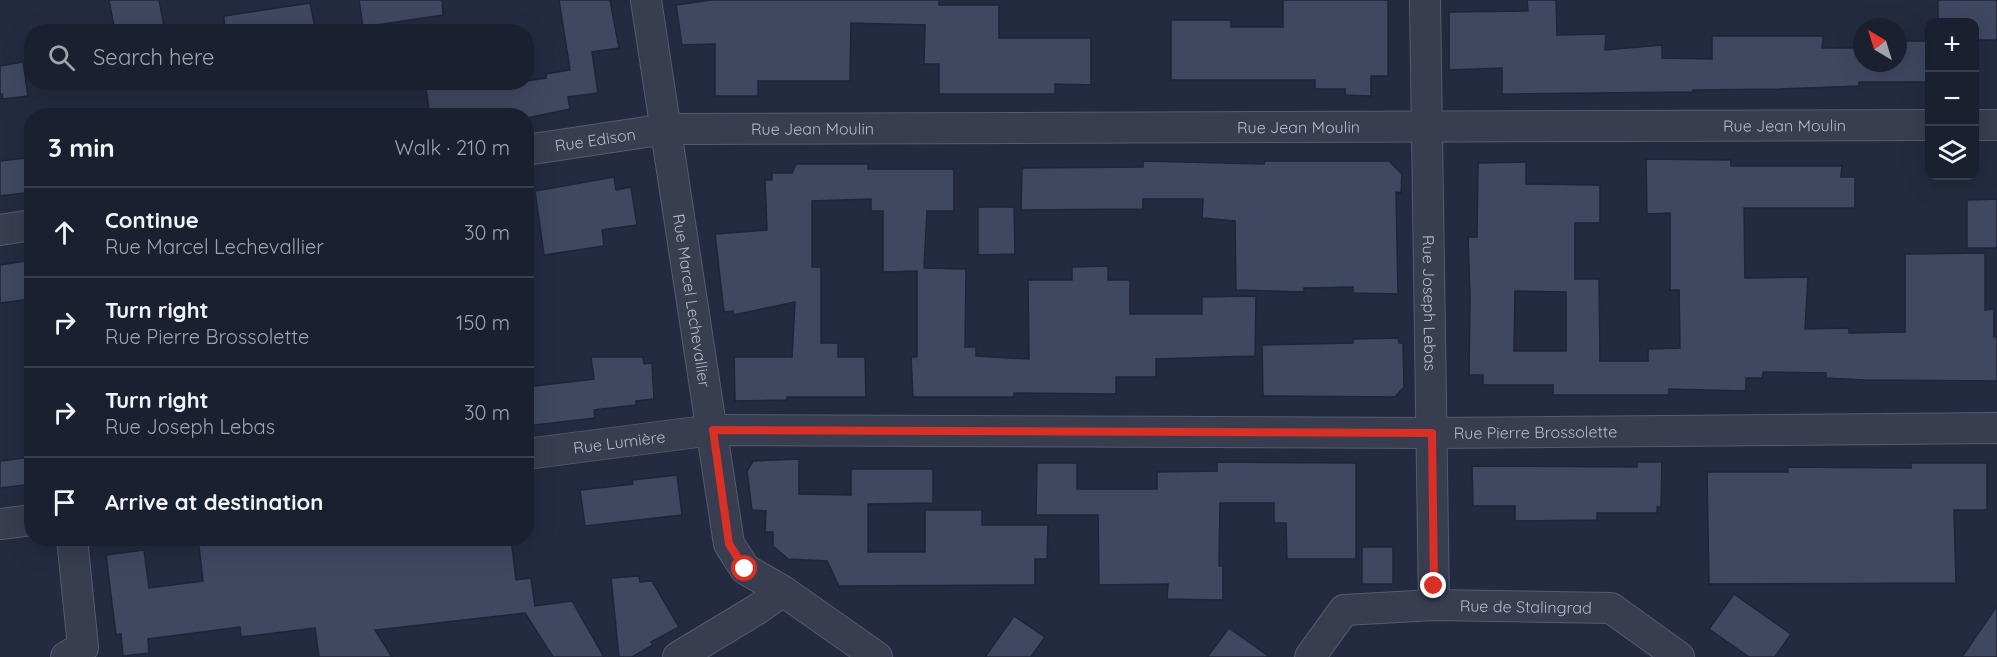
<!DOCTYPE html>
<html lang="en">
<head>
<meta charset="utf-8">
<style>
  body { margin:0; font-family:Quicksand,sans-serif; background:#242838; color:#f1f3f6 }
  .controls { position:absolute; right:18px; top:18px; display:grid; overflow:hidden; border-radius:12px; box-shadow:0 6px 24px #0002 }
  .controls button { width:54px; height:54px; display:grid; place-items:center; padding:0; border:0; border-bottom:2px solid #393e4c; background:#1b2030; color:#f1f3f6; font:30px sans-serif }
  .compass { position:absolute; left:1853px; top:18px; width:54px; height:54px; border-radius:50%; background:#1b2030; box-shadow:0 6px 24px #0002; rotate:322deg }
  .stop { position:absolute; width:18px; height:18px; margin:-14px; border:4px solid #d93025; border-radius:50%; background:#fff }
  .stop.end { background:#d93025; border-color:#fff; box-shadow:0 2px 6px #0008 }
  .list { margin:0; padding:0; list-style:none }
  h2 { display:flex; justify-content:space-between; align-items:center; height:78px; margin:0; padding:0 24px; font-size:26px }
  h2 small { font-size:20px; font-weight:400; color:#a0a3ab }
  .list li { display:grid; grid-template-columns:39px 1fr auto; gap:18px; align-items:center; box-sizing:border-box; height:90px; padding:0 24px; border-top:2px solid #393e4c }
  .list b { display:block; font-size:22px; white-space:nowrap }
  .list p { margin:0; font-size:20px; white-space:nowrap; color:#a0a3ab }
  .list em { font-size:20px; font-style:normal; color:#a0a3ab }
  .icon { flex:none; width:33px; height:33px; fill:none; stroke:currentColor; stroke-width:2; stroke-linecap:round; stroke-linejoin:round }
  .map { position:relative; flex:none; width:1997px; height:657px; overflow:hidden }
  .search { position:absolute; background:#1b2030; box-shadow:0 6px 24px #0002; left:24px; top:24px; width:510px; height:66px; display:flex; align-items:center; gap:15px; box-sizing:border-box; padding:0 21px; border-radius:24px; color:#a0a3ab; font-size:22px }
  .panel { position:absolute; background:#1b2030; box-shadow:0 6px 24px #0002; left:24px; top:108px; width:510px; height:438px; border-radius:24px }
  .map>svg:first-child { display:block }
</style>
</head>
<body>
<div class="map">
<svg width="1997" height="657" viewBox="0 0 1997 657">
  <rect width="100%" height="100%" fill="#242b40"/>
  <path fill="#404761" stroke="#1f2437" stroke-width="1.5" fill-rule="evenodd" d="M109,0H159L165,32H115Z
    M359,0H442L443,15L363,27Z
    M559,0H610L619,48L592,52L598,93L568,97L570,109L527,118L526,116H430L425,82H526V81L546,78V74L570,70Z
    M711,0H939V5H999V38H1091V85L1055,84V94H939V64H924L925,25L851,23L850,81H758V96H715V44L682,45L676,5Z
    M1283,0H1388V76H1371V96L1345,95V89H1315V80H1171V20H1231V27H1283Z
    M1527,0H1556L1557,35L1606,34L1605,50L1662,45V58L1712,59V36H1823L1822,48H1862V63H1898V41H1929V82H1859V86L1780,89L1693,90V92L1502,94V68L1449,70V12L1528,11Z
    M1938,0H1997V40H1974V22H1938Z
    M310,3L316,32H225L224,16Z
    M23,62L28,96L3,99L2,94H0V66Z
    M25,158L26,168H32V192L0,196V161Z
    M1646,159L1731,160V166H1842L1841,177H1855V208H1744L1745,278L1808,277L1805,329L1849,328V333L1905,332V254L1985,253V310L1994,309V337H1997V381L1865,380L1826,378V373L1763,372L1762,378H1746V391L1669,389V395H1553V385H1483V375H1469L1470,296L1468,237H1477L1478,163L1526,162V184L1600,185V223H1575V279H1599L1600,361H1648V349L1680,348L1679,290H1670V213L1647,214ZM1515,291L1566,292V351H1514Z
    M1143,161L1264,164V161H1389L1402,174L1401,193L1396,192L1398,294L1353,293V287L1304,288V292L1236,290L1235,221L1202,218L1203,199H1143V209L1021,210L1022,168L1143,167Z
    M796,164H868V169H954V211H927L924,268L966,269L965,347H976V356L1029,359L1028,280H1072V267L1108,266V280H1130V314H1202V297L1256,296L1255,356L1156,359V377H1116V394L1014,393V397H913L911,357H917V271L883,272V211H871V199L812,201V267H821V343H838V357H865L866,397H787V400L735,401L734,357H792L795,302L733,315V311L724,312L715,234L767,230L765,180H772V173H792Z
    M614,177L616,190L631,187L637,225L602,230L604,246L544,255L535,191Z
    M1997,199V248H1967V200Z
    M978,207H1014L1015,254L978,255Z
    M32,260V299L0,303V265Z
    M1398,338L1399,343H1403L1404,387L1395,397L1263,396L1262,345L1353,343V339Z
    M591,357H643L644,364L652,363L654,399L636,401V405L594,410L595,418L526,426V387L594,379Z
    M32,457V484L0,488V461Z
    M799,459V494L851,495V469H933V503L868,504V552H925V510H982V525H1048L1047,559H1035V585L839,586L827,561L788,559L773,546V532H765L766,511L752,510L747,471L753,461Z
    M1217,462L1356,463V559H1287L1286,523H1274V503H1220L1219,566H1223V600L1167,599L1168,584L1099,585L1098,515H1036L1037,463H1077V489H1157V472L1217,471Z
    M1637,462H1662L1661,507H1657V513H1597V520L1515,521V506H1473L1472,466L1637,467Z
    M1911,463H1987V510H1954L1956,583L1709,584L1707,472H1788L1787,467L1911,468Z
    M677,475L682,515L585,526L580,490L633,484L632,480Z
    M198,538H511L516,580L531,578L535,606L572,601L604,657H553L525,613L375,630L392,657H319L315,628L241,637L240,627L148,639L149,653L123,656L121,634L116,635L106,555L144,550L149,588L203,581Z
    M1362,547H1393V584H1362Z
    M639,576L640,582L652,581L679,627L651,642L653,645L632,657H619L611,578Z
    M1734,594L1791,634L1775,657H1749L1709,629Z
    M1997,606V657H1962Z
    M1014,616L1045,637L1031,657H985Z
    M1229,628L1270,657H1207Z"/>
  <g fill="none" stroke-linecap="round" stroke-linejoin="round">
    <defs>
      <g id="minor">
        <path id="s1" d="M646,0L729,544L745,569L783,591L877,657"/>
        <path id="s2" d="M1425,0L1434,605"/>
        <path d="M1974,125H1997"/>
        <path id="s3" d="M526,150L653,131L681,129L1930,125"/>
        <path d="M0,230L32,225"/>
        <path id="s4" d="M526,454L713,430L1432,433L1997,428"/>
        <path d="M0,524L32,520"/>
        <path d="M66,657L83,647L72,538"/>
        <path d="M678,657L756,610L783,591"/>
        <path id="s5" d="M1310,657L1344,610L1434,605L1611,608L1679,657"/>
      </g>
    </defs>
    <use href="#minor" stroke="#565b6e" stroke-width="32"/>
    <use href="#minor" stroke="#383d50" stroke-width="30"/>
  </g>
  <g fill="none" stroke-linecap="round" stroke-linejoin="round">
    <path stroke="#d93025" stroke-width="8" d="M745,569L729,544L713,430L1432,433L1434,586"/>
  </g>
  <g text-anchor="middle" stroke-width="4.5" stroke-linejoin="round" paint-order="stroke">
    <g font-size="16" fill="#b4b9cb" stroke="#1d2235">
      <text dy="6" stroke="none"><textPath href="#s3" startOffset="1260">Rue Jean Moulin</textPath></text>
      <text dy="6" stroke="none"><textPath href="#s3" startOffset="774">Rue Jean Moulin</textPath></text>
      <text dy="6" stroke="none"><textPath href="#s3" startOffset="288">Rue Jean Moulin</textPath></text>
      <text dy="6" stroke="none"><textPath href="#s3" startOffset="70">Rue Edison</textPath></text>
      <text dy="6" stroke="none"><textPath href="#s1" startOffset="304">Rue Marcel Lechevallier</textPath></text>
      <text dy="6" stroke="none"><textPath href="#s2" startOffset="303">Rue Joseph Lebas</textPath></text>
      <text dy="6" stroke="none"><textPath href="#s4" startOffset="1011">Rue Pierre Brossolette</textPath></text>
      <text dy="6" stroke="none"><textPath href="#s4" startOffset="94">Rue Lumière</textPath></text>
      <text dy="6" stroke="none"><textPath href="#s5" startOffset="240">Rue de Stalingrad</textPath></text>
    </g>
  </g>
</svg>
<div class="controls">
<button>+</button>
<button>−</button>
<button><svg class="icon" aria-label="layers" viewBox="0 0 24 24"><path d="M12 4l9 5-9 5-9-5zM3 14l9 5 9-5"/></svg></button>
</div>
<svg class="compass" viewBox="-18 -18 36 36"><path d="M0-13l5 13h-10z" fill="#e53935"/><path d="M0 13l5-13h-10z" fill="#a0a3ab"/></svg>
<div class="stop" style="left:745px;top:569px"></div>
<div class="stop end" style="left:1434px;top:586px"></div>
<div class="search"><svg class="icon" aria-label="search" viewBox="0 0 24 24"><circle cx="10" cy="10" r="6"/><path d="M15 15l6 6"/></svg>Search here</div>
<section class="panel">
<h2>3 min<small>Walk · 210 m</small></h2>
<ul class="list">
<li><svg class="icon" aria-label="ahead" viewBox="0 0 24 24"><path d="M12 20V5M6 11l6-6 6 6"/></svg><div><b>Continue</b><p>Rue Marcel Lechevallier</p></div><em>30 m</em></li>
<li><svg class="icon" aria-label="right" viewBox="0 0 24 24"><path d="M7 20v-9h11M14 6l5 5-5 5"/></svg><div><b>Turn right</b><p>Rue Pierre Brossolette</p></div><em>150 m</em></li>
<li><svg class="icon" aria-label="right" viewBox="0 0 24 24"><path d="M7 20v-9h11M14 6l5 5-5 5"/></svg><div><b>Turn right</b><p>Rue Joseph Lebas</p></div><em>30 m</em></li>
<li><svg class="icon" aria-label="arrive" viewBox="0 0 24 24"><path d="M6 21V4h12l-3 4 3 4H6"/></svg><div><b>Arrive at destination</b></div></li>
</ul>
</section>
</div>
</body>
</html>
